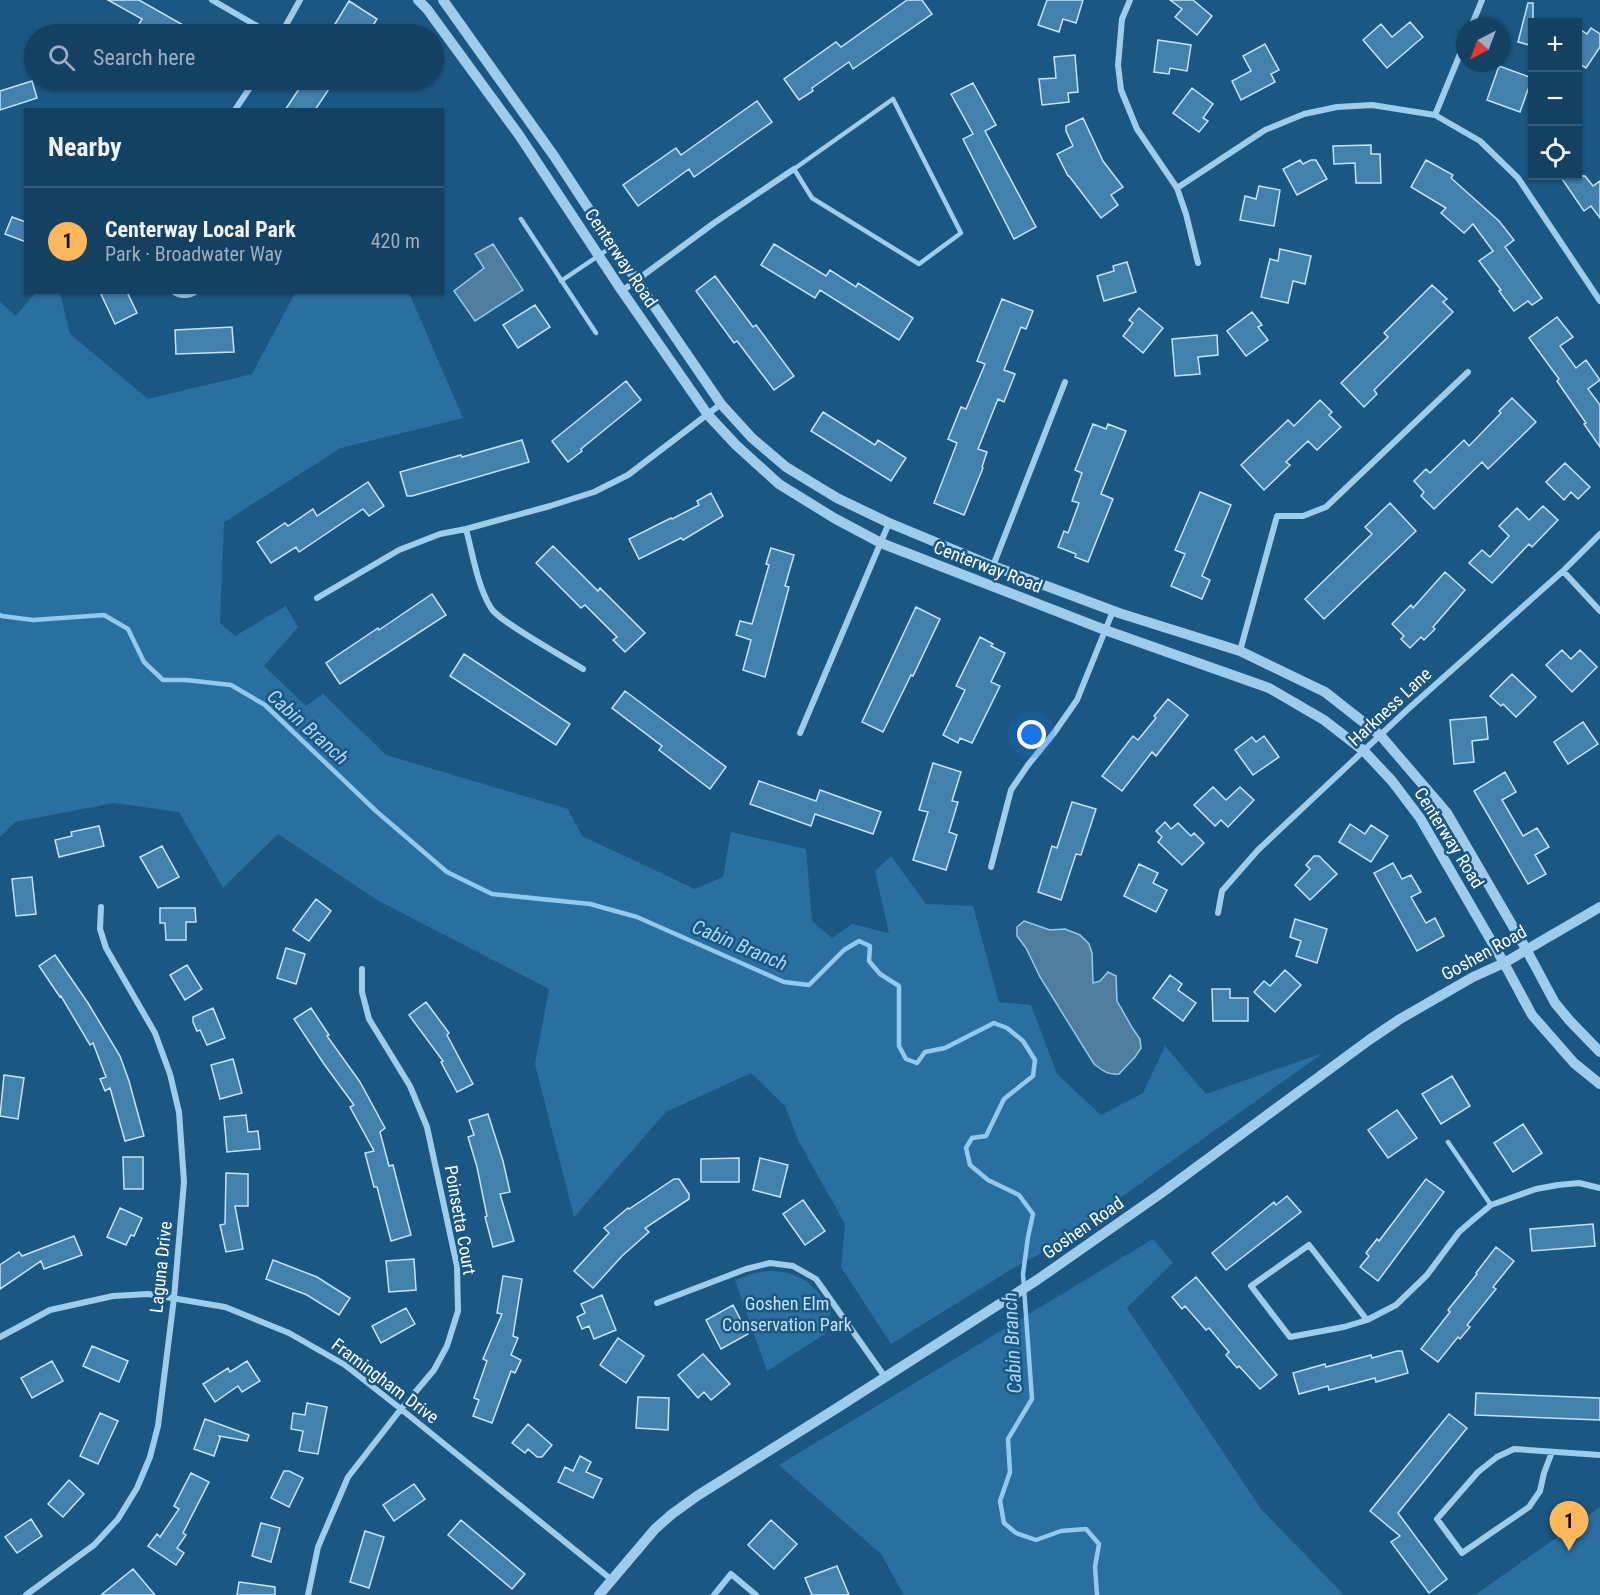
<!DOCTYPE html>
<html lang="en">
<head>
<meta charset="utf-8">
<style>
  body { margin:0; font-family:"Roboto Condensed",sans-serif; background:#214c6b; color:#f1f3f6 }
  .controls { position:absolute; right:18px; top:18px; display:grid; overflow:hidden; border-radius:0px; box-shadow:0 2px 4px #0004 }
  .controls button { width:54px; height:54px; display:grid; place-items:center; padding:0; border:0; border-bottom:2px solid #335a77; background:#144162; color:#f1f3f6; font:30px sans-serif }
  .compass { position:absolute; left:1456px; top:18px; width:54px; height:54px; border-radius:50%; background:#144162; box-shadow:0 2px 4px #0004; rotate:222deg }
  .you { position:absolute; left:1032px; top:735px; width:21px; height:21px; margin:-15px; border:4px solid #fff; border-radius:50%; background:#1a73e8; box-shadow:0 0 0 9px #1a73e833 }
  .badge { display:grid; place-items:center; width:39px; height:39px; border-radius:50%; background:#fdb85b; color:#111; font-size:20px; font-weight:700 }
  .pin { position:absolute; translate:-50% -50px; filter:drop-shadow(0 2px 3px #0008) }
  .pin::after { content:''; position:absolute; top:32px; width:21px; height:18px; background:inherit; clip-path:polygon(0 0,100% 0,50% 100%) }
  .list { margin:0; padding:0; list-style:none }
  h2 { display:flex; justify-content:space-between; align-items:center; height:78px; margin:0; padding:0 24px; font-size:26px }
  h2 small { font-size:20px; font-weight:400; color:#9dafbe }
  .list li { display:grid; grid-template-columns:39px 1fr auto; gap:18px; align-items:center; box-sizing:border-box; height:108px; padding:0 24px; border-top:2px solid #335a77 }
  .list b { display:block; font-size:22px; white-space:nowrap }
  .list p { margin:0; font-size:20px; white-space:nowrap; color:#9dafbe }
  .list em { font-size:20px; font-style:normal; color:#9dafbe }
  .icon { flex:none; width:33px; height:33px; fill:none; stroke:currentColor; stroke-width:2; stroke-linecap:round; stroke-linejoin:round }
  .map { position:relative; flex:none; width:1600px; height:1595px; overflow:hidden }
  .search { position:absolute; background:#144162; box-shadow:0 2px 4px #0004; left:24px; top:24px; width:420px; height:66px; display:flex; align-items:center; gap:15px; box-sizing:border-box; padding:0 21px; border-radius:33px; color:#9dafbe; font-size:22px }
  .panel { position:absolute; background:#144162; box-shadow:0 2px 4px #0004; left:24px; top:108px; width:420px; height:186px; border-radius:0px }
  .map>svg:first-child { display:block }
</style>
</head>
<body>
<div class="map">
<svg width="1600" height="1595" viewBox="0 0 1600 1595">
  <rect width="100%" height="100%" fill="#1a5783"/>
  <path fill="#2970a0" d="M35,293H60L70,334L148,399L252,374L295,293H409L463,418L341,448L224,522L220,623L235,636L286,606L298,627L264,666L306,706L323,694L386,755L568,809L582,836L695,889L723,877L731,832L806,849L812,921L832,938L852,924L889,933L875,871L891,856L926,904L973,906L999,1002L1031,1005L1057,1074L1101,1115L1143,1093L1165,1046L1206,1094L1323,1053L1047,1250L1012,1269L891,1344L841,1267L845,1224L799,1142L785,1106L751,1073L666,1112L574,1217L535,1064L549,989L377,900L278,834L223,888L179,812L114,803L15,822L0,837V302L16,316Z
    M1153,1239L1173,1263L1127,1308L1261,1509L1344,1595H904L881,1554L779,1465Z
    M768,1271C799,1270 815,1285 831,1310L825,1334L767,1371L735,1280L755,1273Z
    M1600,1507V1595H1475Z"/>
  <path fill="#507d9d" stroke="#92c9ed" stroke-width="1.5" d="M493,244L523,290L475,321L454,291L484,268L475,254Z
    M1024,921L1050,930L1065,929L1080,935L1089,944L1092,953L1093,983L1100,981L1108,972L1116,976L1117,1001L1133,1029L1140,1039L1141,1048L1135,1057L1119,1074C1108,1075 1103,1071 1094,1064L1040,977L1026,948L1017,936V927Z"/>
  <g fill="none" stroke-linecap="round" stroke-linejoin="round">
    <path stroke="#92c9ed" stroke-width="4.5" d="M0,615L2,616L33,620L104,615L128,629L144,662L163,680H186L231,685L265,705L376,811L447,872L492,894L590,904L637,917L784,982L809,985L844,950L859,941L870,946L869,961L880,974L899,986V1046L906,1059L917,1063L925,1052L945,1048L994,1023L1007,1028L1023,1041L1035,1060L1033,1076L1004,1099L986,1136L972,1138L966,1148L970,1165L988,1180L1019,1195L1033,1214L1028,1237L1023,1274L1032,1399L1008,1439L1010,1472L1000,1501L1004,1523L1016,1533L1036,1540L1061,1531L1086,1529L1099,1544L1095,1567L1097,1595"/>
  </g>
  <path fill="#4381ad" stroke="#c4e3f8" stroke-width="1.5" d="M108,0H139L199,34H153L138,26L142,19Z
    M907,0H922L932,14L853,69L849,62L812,88L813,91L799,100L784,79L836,42L841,47Z
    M1047,0H1083L1076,23L1063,19L1059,32L1038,25Z
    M1170,0H1193L1212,16L1197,35L1175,17L1182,9Z
    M349,1L377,19L371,29L367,26L362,34H329Z
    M1528,3H1533V46L1518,42Z
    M1410,22L1423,37L1387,68L1363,40L1381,24L1392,37Z
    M1578,28L1587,34L1591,28L1600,34V47L1586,68L1578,63Z
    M1158,40L1191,45L1187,71L1170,68L1169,74L1154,72Z
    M1265,44L1279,70L1271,74L1275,82L1241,100L1232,81L1251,71L1243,56Z
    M1075,55L1078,92L1068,93L1069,102L1042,105L1039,79L1056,78L1054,57Z
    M1499,66L1532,78L1520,112L1487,100Z
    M305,80H322L331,86L315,110H285Z
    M32,81L37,98L0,110V91Z
    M973,83L996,125L985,131L1036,227L1014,239L963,139L973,134L951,94Z
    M1192,88L1213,104L1203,118L1208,121L1199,132L1173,113Z
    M757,101L772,122L694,177L689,169L638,206L623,185L676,148L681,155Z
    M1083,118L1103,161L1123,187L1111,195L1118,205L1101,218L1069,176H1068L1057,154L1073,146L1066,131V126Z
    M1371,145V154H1380L1381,183H1356L1355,163L1334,164L1333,146Z
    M1300,160L1303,164L1311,160H1316L1327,179L1297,195L1283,169Z
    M1426,160L1453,175L1451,178L1499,221L1514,240L1505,247L1542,298L1532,305L1528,301L1514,311L1499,291L1501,290L1479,261L1493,251L1473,224L1464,233L1441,213L1446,208L1411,187Z
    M1560,176H1585L1593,186L1600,181V218L1591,206L1584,211Z
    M1259,186L1280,190L1274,226L1240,220L1245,196L1256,199Z
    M12,217L26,222V242L5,234Z
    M774,244L826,276L830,270L856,287L858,283L913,318L899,340L820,290L815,298L761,265Z
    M1280,249L1311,256L1305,284L1293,281L1288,303L1261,297L1270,259L1278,261Z
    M1127,262L1136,292L1104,301L1097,276L1114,271L1113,266Z
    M715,276L753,327L756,325L794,376L774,390L737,341L734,343L696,291Z
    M1432,285L1447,299L1443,302L1453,312L1374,390L1377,394L1364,407L1341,383L1388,337L1384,333Z
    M100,292H127L137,313L115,324Z
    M1002,299L1033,311L1026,329L1021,327L1004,370L1015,374L1004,402L998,399L978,449L987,452L982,467L983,468L964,515L934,503L957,443L948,439L961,407L966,409L985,364L977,361Z
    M535,305L550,327L518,348L503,325Z
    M1139,308L1163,328L1143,353L1123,336L1133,323L1129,320Z
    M1252,312L1262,325L1258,327L1268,340L1246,356L1227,331Z
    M1557,317L1573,337L1560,346L1576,368L1586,360L1600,380L1588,389L1600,405V447L1584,424L1586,423L1557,381L1559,379L1529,338Z
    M232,327L234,352L176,354L175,330Z
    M1217,335L1218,355L1198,357L1200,374L1175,376L1172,339Z
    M626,381L641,400L581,449L582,451L568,462L552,441Z
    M1512,398L1536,422L1488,469L1482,462L1434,509L1421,496L1424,492L1414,481L1426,469L1430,473L1464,440L1469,446L1501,413L1499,411Z
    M1320,400L1332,412L1329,415L1341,427L1317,450L1308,441L1286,462L1290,465L1264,490L1241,465L1288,420L1294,426Z
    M823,412L875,445L878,440L906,458L891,481L811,431Z
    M1093,424L1106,429L1108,424L1126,431L1101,494L1113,499L1088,562L1075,557L1076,554L1058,547L1064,531L1068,533L1079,503L1072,501L1082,473L1075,470Z
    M522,440L529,462L412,496H407L400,472L461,455L462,457Z
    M1565,463L1590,487L1578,499L1571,492L1564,500L1546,482Z
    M368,482L384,506L369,516L363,509L299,552L296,547L271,563L257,542L285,523L288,526L313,509L317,516Z
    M1200,492L1231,505L1202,576L1210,580L1202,599L1171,586L1185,554L1175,550Z
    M711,493L723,516L683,540L681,538L639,559L629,539L671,518L672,519L699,505L697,501Z
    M1390,503L1416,531L1324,619L1305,599L1372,534L1365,527Z
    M1543,506L1558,520L1532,547L1529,544L1492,583L1469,563L1482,550L1490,557L1509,536L1499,526L1517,508L1529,520Z
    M553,546L598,591L600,588L645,633L625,652L613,640L617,637L585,605L581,608L536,563Z
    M771,548L794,555L785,586L789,587L765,677L743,670L751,640L736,635L740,621L752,624L769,565L766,564Z
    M1445,572L1465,590L1433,627L1435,629L1424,640L1421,637L1410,648L1401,639L1404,636L1392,624L1411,605L1413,608Z
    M432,594L446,615L340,684L326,663L378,628L379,630Z
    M916,607L940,619L913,676L911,675L883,732L862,722Z
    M980,637L993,644L991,646L1005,653L991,682L1000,686L972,743L960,738L958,743L943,735L965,690L956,686Z
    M1562,650L1571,659L1580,650L1597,667L1572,692L1546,665Z
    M464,654L570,724L556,745L450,676Z
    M1512,674L1536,697L1516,717L1503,704L1501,706L1490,696Z
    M625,691L726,767L710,789L659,750L662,746L612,708Z
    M1168,699L1188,715L1156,756L1152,752L1122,791L1102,776L1133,736L1138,740L1156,718L1154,716Z
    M1486,717L1488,739L1472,741L1474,762L1454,764L1450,720Z
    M1583,722L1598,744L1568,764L1554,742Z
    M1264,736L1279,757L1253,775L1235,750L1252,737L1256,742Z
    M933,763L961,772L952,801L958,802L949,832L957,835L946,870L913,860L928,812L919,810Z
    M1505,772L1516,792L1502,800L1523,836L1537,828L1549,847L1535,855L1546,874L1528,884L1474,791Z
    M759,781L816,801L820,790L881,812L873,834L815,814L811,826L750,804Z
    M1213,787L1226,800L1240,787L1254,800L1228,827L1221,820L1215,826L1194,805Z
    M1072,802L1096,809L1081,855L1076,854L1061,900L1038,892L1052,846L1057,848Z
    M1165,822L1171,829L1178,823L1191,836L1194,833L1204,843L1182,865L1158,842L1162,837L1156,831Z
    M1350,824L1365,834L1371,825L1388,836L1371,862L1339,842Z
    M99,826L104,846L59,857L55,840L72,836L71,832Z
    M162,846L179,877L158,888L140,857Z
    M1314,856H1319L1337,874L1310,900L1295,885L1310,869L1306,865Z
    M1393,863L1402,879L1411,875L1421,892L1411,897L1426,923L1435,918L1444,936L1417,951L1374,873Z
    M1139,864L1158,873L1153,883L1167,890L1156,912L1124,896Z
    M32,877L36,914L16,916L12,879Z
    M316,899L331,911L309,941L293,930Z
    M160,908H195L196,922H186V940H166L165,923H160Z
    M1295,919L1327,929L1317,963L1296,956L1301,941L1290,937Z
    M286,948L305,954L296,984L277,978Z
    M55,955L88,1003L120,1056L129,1081L144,1136L125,1141L110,1088L105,1091L100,1079L106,1077L93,1043L90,1045L61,996L60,997L39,966Z
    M187,965L202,989L185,1000L170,975Z
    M1285,970L1301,985L1275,1012L1254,992L1264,981L1270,986Z
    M1170,975L1182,984L1178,990L1196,1003L1183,1021L1153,998Z
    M1212,989H1230V998H1248V1021H1213Z
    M426,1002L449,1033L447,1035L473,1084L457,1092L441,1062L443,1061L409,1015Z
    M213,1008L225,1038L207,1045L200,1030L197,1031L193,1022V1017Z
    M311,1008L329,1035L327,1036L360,1082L385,1128L380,1132L389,1166L393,1165L411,1235L391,1241L377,1187H374L365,1153L374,1151L350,1107L354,1105L324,1064L294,1019Z
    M233,1059L242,1093L220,1099L211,1065Z
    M4,1075L24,1078L18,1119L0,1116Z
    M1452,1076L1470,1106L1441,1124L1422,1094Z
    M1397,1110L1417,1138L1388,1158L1368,1130Z
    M488,1114L503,1161L510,1192L500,1194L514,1241L493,1247L485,1217L487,1216L477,1167L468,1137L474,1135L469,1120Z
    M246,1115L248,1132L258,1131L260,1149L227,1152L224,1117Z
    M1523,1124L1542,1153L1513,1172L1494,1143Z
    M123,1157H143V1189H124Z
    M739,1158V1182H701V1159Z
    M760,1158L788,1165L780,1197L753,1190Z
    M226,1173L248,1174V1206H235L243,1249L226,1252L220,1225L225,1224Z
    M674,1179H679L689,1194V1199L645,1228L649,1232L622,1256L593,1288L574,1271L609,1233L604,1228L628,1208L629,1209Z
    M1426,1179L1444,1192L1378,1281L1360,1267L1369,1256L1366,1253L1377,1239L1379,1241Z
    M1287,1196L1301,1212L1226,1270L1212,1253L1274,1202L1276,1205Z
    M803,1200L825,1231L805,1245L783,1214Z
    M120,1208L142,1218L134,1236L131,1235L126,1245L107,1237Z
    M1593,1224L1595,1246L1532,1251L1530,1229Z
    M74,1236L82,1255L44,1269L41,1261L0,1289V1265L19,1252L22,1256Z
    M1496,1247L1514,1261L1493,1287L1496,1289L1467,1325L1470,1327L1460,1339L1458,1337L1438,1362L1421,1349L1450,1312L1448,1310L1477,1274L1476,1273Z
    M414,1259L416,1290L389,1292L386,1261Z
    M273,1260L317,1277L350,1298L339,1315L307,1295L266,1279Z
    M503,1276L522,1279L513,1336L518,1338L511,1355L521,1360L515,1373L511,1371L492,1423L473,1416L479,1400L474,1398L487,1361L483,1359L502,1314L497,1313Z
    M1196,1277L1277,1375L1260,1389L1239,1366L1237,1368L1226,1355L1229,1352L1209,1328L1206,1330L1185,1306L1182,1309L1172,1297Z
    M602,1295L616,1330L594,1339L589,1326L582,1329L577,1317L585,1313L581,1304Z
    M733,1305L748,1334L721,1349L706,1320Z
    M406,1308L415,1324L381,1343L372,1326Z
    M618,1338L644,1356L626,1383L600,1365Z
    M92,1346L128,1361L119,1382L83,1366Z
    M1397,1351H1402L1408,1373L1376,1382L1375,1378L1329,1390L1328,1386L1299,1394L1293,1373L1325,1364L1326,1367L1371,1355L1372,1358Z
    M703,1354L730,1384L711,1400L704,1392L698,1398L678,1375Z
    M52,1361L63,1381L32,1398L21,1378Z
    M247,1361L260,1381L242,1392L238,1386L215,1402L203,1384L228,1368L230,1372Z
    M1476,1393L1600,1398V1420L1475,1415Z
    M638,1397L669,1398L668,1430L636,1428Z
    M307,1403L327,1407L318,1454L299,1451L303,1431L291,1429L293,1413L305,1415Z
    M100,1413L118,1421L98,1464L80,1456Z
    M1449,1414L1467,1428L1398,1513L1447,1579L1429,1593L1391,1542L1400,1536L1370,1511Z
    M205,1419L249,1435L247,1441L219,1436L220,1438L214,1456L194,1449Z
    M528,1424L552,1445L542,1457H537L528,1449L525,1453L512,1443Z
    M580,1456L591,1462L586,1472L602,1479L593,1498L558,1482L565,1467L573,1471Z
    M284,1471H289L303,1478L289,1507L271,1498Z
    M191,1473L209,1482L183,1533L186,1535L177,1548L184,1553L176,1565L148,1546L157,1534L160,1537L179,1509L174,1506Z
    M69,1480L84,1494L63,1517L48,1504Z
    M414,1484L425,1499L394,1521L383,1505Z
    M31,1519L42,1536L17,1553L5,1537Z
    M461,1520L525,1574L512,1589L448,1535Z
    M771,1520L797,1544L774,1569L748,1545Z
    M261,1523L280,1528L271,1562L252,1556Z
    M365,1531L384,1537L369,1588L350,1582Z
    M837,1566L849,1595H812L805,1578Z
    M133,1569L155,1595H101Z
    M239,1582L275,1587V1595H237Z"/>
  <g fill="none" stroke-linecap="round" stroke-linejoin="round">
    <path stroke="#9fcceb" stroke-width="4.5" d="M893,99L961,233L919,264L812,198L794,169Z
      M521,219L596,333
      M561,281L613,246
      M1448,1142L1491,1205"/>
    <path stroke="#9fcceb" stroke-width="6" d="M212,0L271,34
      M1130,0L1122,19L1118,65L1121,90L1137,129L1177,188L1186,214L1198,263
      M1471,27L1482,0
      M281,34L300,0
      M235,110L255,80
      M1435,115L1465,42
      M1177,188L1265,130L1304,114L1337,107L1372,105L1435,115L1480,141L1518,178L1600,301
      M622,291L714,223L794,169
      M174,292C179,296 189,296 195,292
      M466,529C473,555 477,585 491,608C498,621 566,658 583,669
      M993,566L1065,382
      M1563,571L1600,611
      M317,598L399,550L440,534L466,529L550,506L594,492L628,475L721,404
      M1240,651L1277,516H1303L1326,507L1468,372
      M800,733L889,523
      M991,867L1011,790L1028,765L1054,733L1077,700L1113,611
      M1218,913L1222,891L1258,850L1407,710L1563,571L1600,534
      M657,1303L746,1269L770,1263L793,1266L816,1279L885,1377
      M1367,1320L1309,1245L1251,1286L1290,1337L1344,1327L1367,1320L1396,1305L1427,1275L1459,1232L1474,1219L1491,1205L1536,1189L1558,1185L1579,1183L1600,1188
      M0,1337L50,1310L113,1296L148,1294L225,1307L289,1333L345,1365L401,1409L612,1580
      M1552,1452L1544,1473L1540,1491L1529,1507L1462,1553L1437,1519L1478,1472L1497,1457L1514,1449L1600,1455
      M26,1595L94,1545L118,1519L137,1488L150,1457L158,1426L174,1298L184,1182L179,1112L170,1074L155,1033L106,948L100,929L101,907
      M308,1595L318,1547L348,1477L401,1409L434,1370L447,1346L458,1311L457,1266L427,1127L410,1086L369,1019L362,992V969
      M714,1595L731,1574L756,1595"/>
    <path stroke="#9fcceb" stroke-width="10" d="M418,0L427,9L519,135L622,291L708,415L736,445L779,484L834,518L881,543L1105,630L1269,688L1324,720L1364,751L1392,781L1420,818L1504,963L1532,1015L1574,1063L1600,1084
      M443,0L554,156L613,246L721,404L752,438L786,467L837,498L887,522L993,566L1119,613L1240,651L1325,692L1381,736L1447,813L1526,949L1555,1003L1570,1021L1600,1052
      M599,1595L655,1529L672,1514L697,1496L837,1408L1037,1280L1160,1194L1369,1040L1400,1019L1473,977L1504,963L1600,907"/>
  </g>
  <g text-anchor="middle" stroke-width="5" stroke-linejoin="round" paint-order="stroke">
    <g font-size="18" fill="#fff" stroke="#1a5783">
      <text transform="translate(621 258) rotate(56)" y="6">Centerway Road</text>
      <text transform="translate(988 567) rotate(21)" y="6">Centerway Road</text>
      <text transform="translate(1390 707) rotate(-43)" y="6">Harkness Lane</text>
      <text transform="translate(1449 838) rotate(58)" y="6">Centerway Road</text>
      <text transform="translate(1484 953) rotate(-29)" y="6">Goshen Road</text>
      <text transform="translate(460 1220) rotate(80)" y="6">Poinsetta Court</text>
      <text transform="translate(1083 1228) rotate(-35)" y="6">Goshen Road</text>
      <text transform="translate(161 1267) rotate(-84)" y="6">Laguna Drive</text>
      <text transform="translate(385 1381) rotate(37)" y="6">Framingham Drive</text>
    </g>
    <g font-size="18" fill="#c4e3f8" stroke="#1a5783">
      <text x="787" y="1310">Goshen Elm<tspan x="787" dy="21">Conservation Park</tspan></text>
    </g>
    <g font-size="20" font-style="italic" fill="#abd6f3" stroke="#1a5783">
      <text transform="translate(308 727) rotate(42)" y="7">Cabin Branch</text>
      <text transform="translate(740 945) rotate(23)" y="7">Cabin Branch</text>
      <text transform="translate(1012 1343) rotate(-93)" y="7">Cabin Branch</text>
    </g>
  </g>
</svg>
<div class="controls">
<button>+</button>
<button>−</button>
<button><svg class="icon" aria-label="locate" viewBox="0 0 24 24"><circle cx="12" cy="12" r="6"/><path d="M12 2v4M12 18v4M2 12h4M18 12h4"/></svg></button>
</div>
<svg class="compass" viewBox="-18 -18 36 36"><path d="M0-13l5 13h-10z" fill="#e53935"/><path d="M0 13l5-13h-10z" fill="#9dafbe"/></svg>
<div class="you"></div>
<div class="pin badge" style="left:1569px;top:1551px">1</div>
<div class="search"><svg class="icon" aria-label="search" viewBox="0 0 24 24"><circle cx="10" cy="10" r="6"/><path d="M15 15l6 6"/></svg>Search here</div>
<section class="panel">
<h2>Nearby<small></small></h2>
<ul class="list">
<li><span class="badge">1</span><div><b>Centerway Local Park</b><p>Park · Broadwater Way</p></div><em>420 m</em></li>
</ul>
</section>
</div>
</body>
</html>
